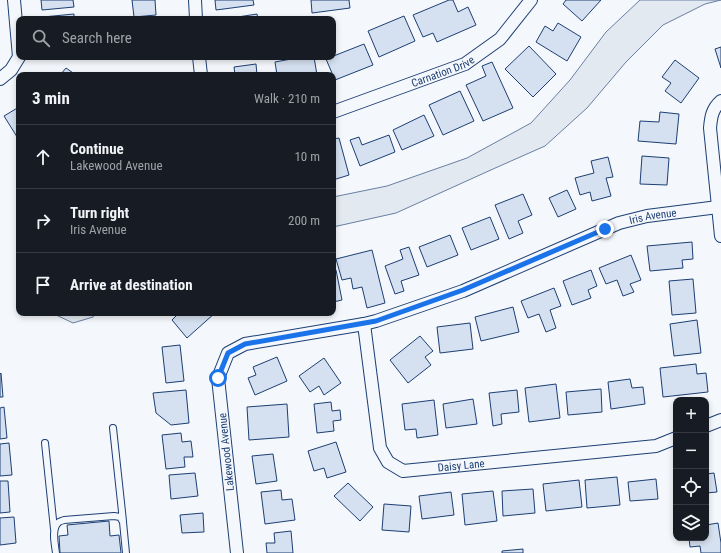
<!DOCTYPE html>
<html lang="en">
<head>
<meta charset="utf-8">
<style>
  body { margin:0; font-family:"Roboto Condensed",sans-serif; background:#242831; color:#f1f3f6 }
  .controls { position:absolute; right:12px; bottom:12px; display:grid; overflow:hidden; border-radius:8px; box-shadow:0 2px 6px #0003 }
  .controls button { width:36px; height:36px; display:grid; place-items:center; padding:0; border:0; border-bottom:1px solid #363941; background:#171b24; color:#f1f3f6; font:20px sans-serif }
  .stop { position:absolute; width:12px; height:12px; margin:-9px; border:3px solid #1a73e8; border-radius:50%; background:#fff }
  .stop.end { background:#1a73e8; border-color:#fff; box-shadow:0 1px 4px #0008 }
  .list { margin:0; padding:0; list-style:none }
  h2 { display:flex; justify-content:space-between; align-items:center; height:52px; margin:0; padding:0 16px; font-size:17px }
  h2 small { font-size:13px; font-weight:400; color:#9ea1a6 }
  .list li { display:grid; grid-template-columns:26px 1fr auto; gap:12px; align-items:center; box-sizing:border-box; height:64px; padding:0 16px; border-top:1px solid #363941 }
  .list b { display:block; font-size:15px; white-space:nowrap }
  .list p { margin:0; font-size:13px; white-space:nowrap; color:#9ea1a6 }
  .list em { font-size:13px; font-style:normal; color:#9ea1a6 }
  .icon { flex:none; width:22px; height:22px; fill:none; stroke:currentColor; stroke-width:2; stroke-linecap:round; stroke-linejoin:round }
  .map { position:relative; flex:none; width:721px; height:553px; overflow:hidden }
  .search { position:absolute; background:#171b24; box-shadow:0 2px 6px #0003; left:16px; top:16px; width:320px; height:44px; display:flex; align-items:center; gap:10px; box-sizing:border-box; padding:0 14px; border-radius:8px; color:#9ea1a6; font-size:15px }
  .panel { position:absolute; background:#171b24; box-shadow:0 2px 6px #0003; left:16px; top:72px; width:320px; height:244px; border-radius:8px }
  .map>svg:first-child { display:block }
</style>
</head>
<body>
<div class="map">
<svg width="721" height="553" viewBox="0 0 721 553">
  <rect width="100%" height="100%" fill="#f4f7fb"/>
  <path fill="#e3e9f0" stroke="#687fa3" d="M640,0H721L705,4L663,25L626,62L587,108L545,146L493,169L396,213L333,227V197L387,186L467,158L531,123L570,80L606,32Z
    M52,313H96L93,317L73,323Z"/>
  <path fill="#d5e0f0" stroke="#1d3f73" d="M41,0H73L74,7L42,10Z
    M132,0H155L156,15L134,17Z
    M215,0H253L254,5L216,10Z
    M311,0H349L350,8L312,13Z
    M449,0H453L458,12L468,7L476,25L437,42L433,33L423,37L413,15Z
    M566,0H601L582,21L563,4Z
    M74,14V19H43V17Z
    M257,14L258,19H225Z
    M404,16L415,41L379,57L368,31Z
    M558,23L581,37L567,61L536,42L545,26L553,31Z
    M364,44L373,65L335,80L326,59Z
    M529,46L556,74L533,97L505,69Z
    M721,47V68L715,49Z
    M302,57H314L317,75H277L275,62Z
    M675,60L699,78L681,103L665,91L671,83L662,77Z
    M492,62L513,108L483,121L466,85L486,76L482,66Z
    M256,64L257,75H235L234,67Z
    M66,68L76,75H60Z
    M460,91L474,121L443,135L429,105Z
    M19,107V140L4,116Z
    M660,112L679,114L676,144L638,141L640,121L659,122Z
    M424,115L434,136L402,150L393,130Z
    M389,135L395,152L360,166L350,140L359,137L362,145Z
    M339,138L349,175L333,180V139Z
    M642,156L669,158L667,185L640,184Z
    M608,157L613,177L606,178L611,196L592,201L590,192L580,195L575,178L594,173L591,161Z
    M567,190L576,209L558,217L549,198Z
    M523,194L532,215L518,221L523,233L509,239L495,205Z
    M490,217L499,239L471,250L462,228Z
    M450,235L458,255L427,267L419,247Z
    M692,242L693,259L682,260L683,268L650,271L647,246Z
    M409,247L419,275L401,281L404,291L395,294L385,266L403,259L400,250Z
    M372,250L385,303L367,308L362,287L353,289L351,278L342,280L336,259Z
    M631,255L641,280L630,284L634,292L623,296L617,280L606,284L599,268Z
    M333,270H336L342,300L333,302Z
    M591,270L597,286L588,290L591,298L572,305L563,281Z
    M693,279L696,313L672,315L669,281Z
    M554,288L561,306L550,310L556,328L546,332L539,314L528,318L521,301Z
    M513,307L519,332L481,341L475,317Z
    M179,313H215L187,338L172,320Z
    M697,320L701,353L674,356L670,324Z
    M470,323L473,349L440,353L437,327Z
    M420,336L433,351L425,357L431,365L408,383L390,360Z
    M180,345L184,381L166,383L162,347Z
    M277,357L287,381L255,395L248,378L256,375L253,367Z
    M324,358L341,383L324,395L319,386L310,392L299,376Z
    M696,364L697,374L706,373L708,392L663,397L660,368Z
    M1,373L3,397H0V374Z
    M630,379L632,388L643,387L645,404L611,409L608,382Z
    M556,384L560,418L529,422L525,388Z
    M601,389L602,412L568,415L566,392Z
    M186,390L189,423L171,425L156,413L153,393Z
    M517,390L519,412L501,414L502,424L493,426L489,393Z
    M473,399L477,424L446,428L443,404Z
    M434,400L438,435L417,438L416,429L405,430L402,404Z
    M331,402L332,411L340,410L341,420L333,421L334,431L317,433L314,404Z
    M287,404L289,437L249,440L247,407Z
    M4,407L7,438L0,439V408Z
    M181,433L182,442L191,441L193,457H184L185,467L166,469L162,435Z
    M336,442L346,472L327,478L324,468L314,471L308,451Z
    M9,443L12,475L0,476V444Z
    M273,454L277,481L256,484L252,456Z
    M195,473L198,496L171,499L169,475Z
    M714,473L717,492L706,493V474Z
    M617,477L620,505L587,508L585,480Z
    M656,479L658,499L630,501L628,482Z
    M579,480L582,507L546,511L543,484Z
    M0,481H8L10,512L0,513Z
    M348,483L373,507L360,521L334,496Z
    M533,489L535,513L503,516L502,491Z
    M281,490L282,500L292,499L295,520L265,524L261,492Z
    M493,491L497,521L465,525L462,494Z
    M451,492L454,515L422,519L419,496Z
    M384,504L411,506L409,532L382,530Z
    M203,513L204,532L182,533L180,515Z
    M14,517L16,543L0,545V518Z
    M109,521L110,536L119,535L121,553H60L59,536L68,535L67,525Z
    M718,523L721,543V553H701L700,546L690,547L689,538H706V525Z
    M291,531L293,553H267L266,543H275L274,533Z
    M523,549V553H502V551Z"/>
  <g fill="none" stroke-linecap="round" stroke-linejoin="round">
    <defs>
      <path id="lane" d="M113,428L123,521
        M45,443L54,529
        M56,553C55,545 51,529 58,523C59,521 62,521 64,520L114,516L120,517L123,522L126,553"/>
      <g id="street">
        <path d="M195,0L196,19"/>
        <path d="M199,57L201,75"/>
        <path d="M0,79L11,70L19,57L14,0"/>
        <path d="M721,101C712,109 711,117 710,128L721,236"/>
        <path id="s1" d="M333,112L465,64L500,39L531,0"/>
        <path id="s2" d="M364,324L380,448L388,462L403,471L656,446L676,438"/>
        <path d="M706,426L721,420"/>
        <path id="s3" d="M237,553L218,378L228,353L245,344L364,324L376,321L463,291L619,223L647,216L718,207"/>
      </g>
    </defs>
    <use href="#lane" stroke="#1d3f73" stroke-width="8"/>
    <use href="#street" stroke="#1d3f73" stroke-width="14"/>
    <use href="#lane" stroke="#f4f7fb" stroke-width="6"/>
    <use href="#street" stroke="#f4f7fb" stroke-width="12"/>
  </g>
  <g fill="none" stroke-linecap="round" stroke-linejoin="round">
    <path stroke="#1a73e8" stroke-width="5" d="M218,378L228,353L245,344L376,321L463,290L605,229"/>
  </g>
  <g text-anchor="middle" stroke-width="3" stroke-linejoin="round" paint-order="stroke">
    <g font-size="11" fill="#1d3f73" stroke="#f4f7fb">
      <text dy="4" stroke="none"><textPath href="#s1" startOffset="117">Carnation Drive</textPath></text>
      <text dy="4" stroke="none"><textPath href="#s3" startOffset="652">Iris Avenue</textPath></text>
      <text transform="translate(226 452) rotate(-96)" y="4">Lakewood Avenue</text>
      <text dy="4" stroke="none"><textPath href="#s2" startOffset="217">Daisy Lane</textPath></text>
    </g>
  </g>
</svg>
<div class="controls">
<button>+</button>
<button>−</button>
<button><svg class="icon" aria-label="locate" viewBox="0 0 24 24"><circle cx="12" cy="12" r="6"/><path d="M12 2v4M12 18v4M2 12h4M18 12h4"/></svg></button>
<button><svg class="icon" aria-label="layers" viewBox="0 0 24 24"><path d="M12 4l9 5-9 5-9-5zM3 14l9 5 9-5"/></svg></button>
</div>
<div class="stop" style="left:218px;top:378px"></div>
<div class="stop end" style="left:605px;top:229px"></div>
<div class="search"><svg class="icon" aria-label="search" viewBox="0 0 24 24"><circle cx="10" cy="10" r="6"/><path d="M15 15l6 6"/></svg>Search here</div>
<section class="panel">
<h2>3 min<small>Walk · 210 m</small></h2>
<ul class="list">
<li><svg class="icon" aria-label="ahead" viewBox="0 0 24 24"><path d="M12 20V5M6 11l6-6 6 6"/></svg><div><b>Continue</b><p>Lakewood Avenue</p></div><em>10 m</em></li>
<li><svg class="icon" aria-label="right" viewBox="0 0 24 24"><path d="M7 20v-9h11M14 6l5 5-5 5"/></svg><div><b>Turn right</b><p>Iris Avenue</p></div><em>200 m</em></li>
<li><svg class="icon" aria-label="arrive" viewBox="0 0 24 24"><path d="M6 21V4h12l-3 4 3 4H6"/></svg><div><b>Arrive at destination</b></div></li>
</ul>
</section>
</div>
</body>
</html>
